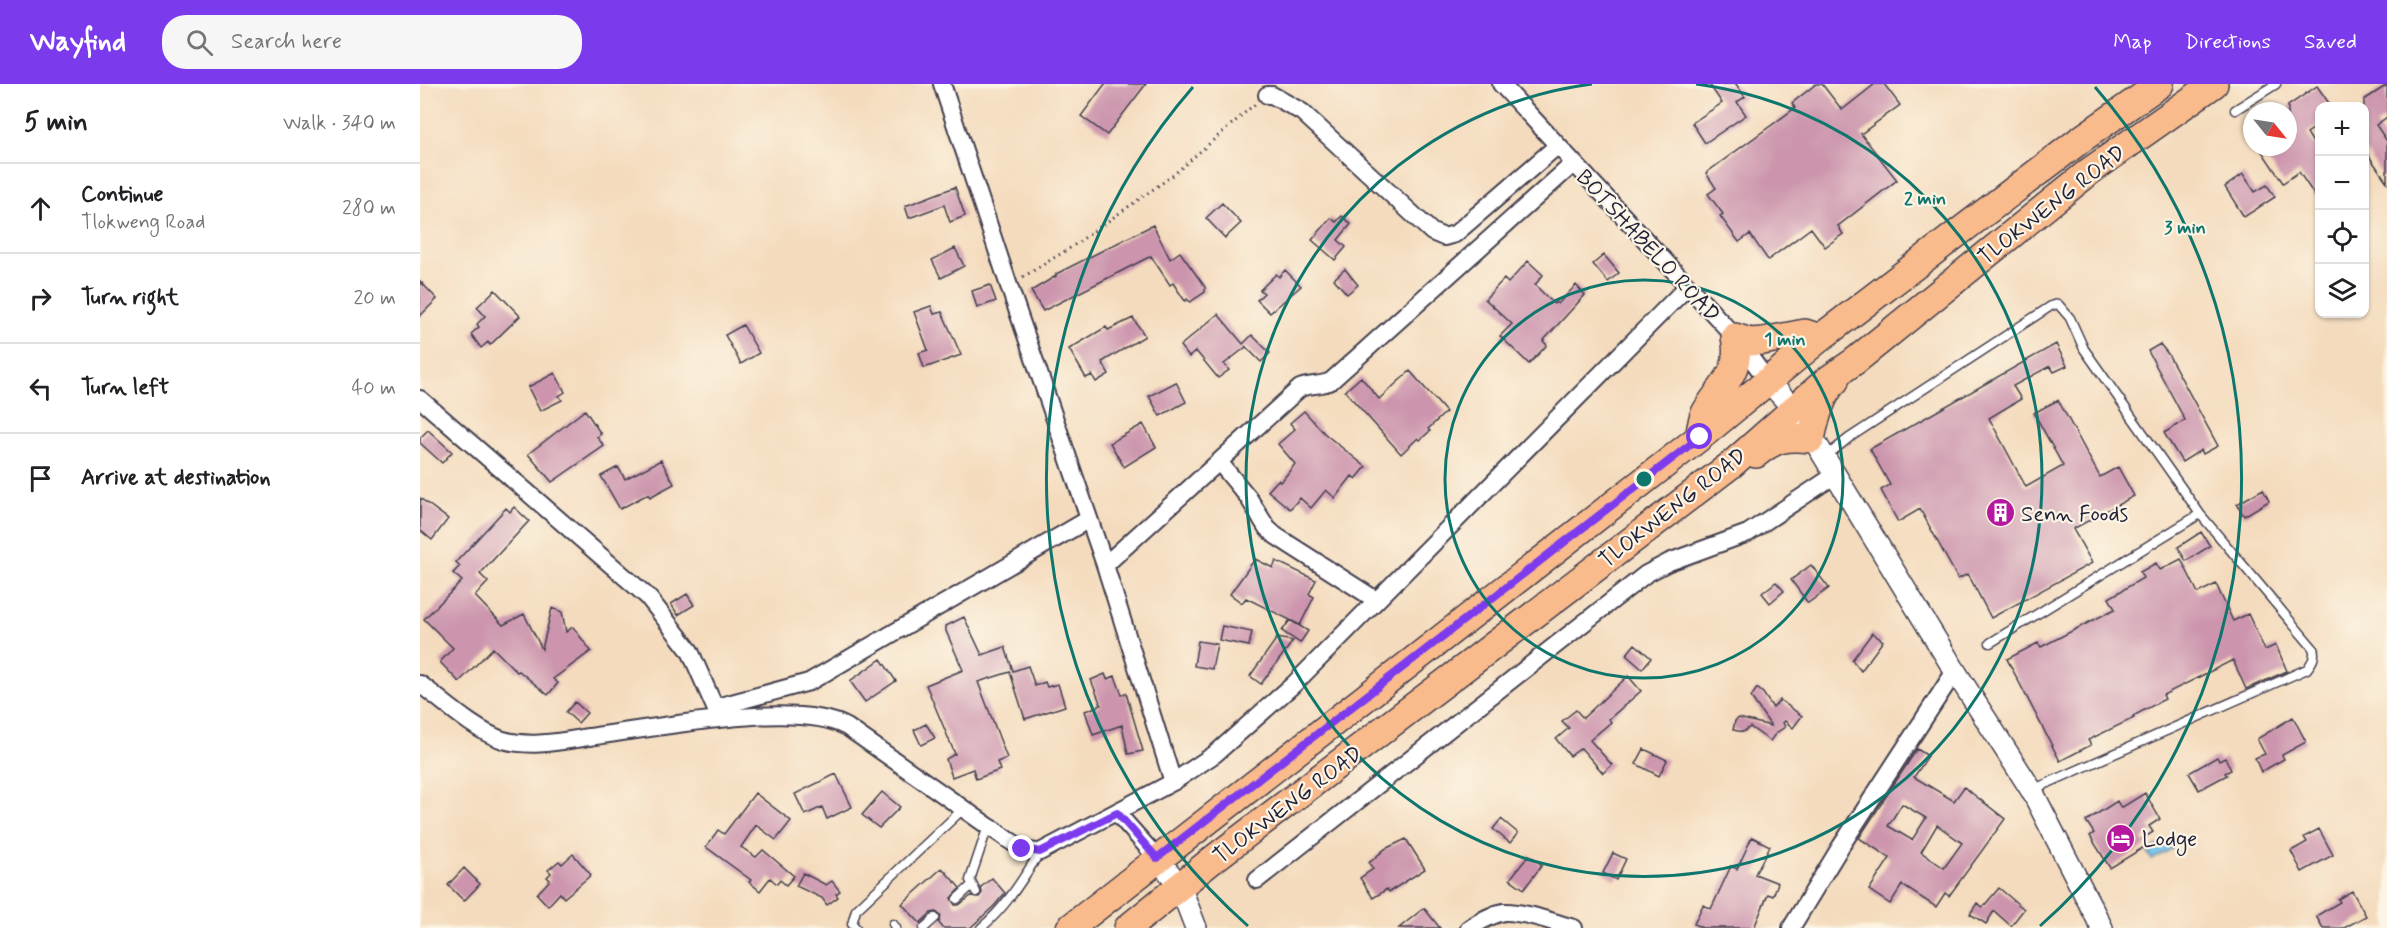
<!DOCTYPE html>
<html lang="en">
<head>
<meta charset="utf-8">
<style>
  body { margin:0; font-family:Mynerve,sans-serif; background:#f6f6f6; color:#202124 }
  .controls { position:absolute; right:18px; top:18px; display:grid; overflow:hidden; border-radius:12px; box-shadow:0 2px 4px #0004 }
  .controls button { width:54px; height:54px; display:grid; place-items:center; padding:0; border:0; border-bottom:2px solid #e0e0e0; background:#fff; color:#202124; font:30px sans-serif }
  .compass { position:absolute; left:1823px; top:18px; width:54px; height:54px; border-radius:50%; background:#fff; box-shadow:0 2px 4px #0004; rotate:120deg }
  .stop { position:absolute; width:18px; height:18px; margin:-14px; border:4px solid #7c3aed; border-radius:50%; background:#fff }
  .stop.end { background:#7c3aed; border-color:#fff; box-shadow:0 2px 6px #0008 }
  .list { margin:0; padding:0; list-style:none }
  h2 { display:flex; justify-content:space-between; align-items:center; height:78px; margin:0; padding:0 24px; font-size:26px }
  h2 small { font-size:20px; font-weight:400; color:#757577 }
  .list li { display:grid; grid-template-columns:39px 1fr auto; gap:18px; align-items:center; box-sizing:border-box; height:90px; padding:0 24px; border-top:2px solid #e0e0e0 }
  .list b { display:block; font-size:22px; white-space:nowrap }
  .list p { margin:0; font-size:20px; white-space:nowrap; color:#757577 }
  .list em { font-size:20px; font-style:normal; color:#757577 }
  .icon { flex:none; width:33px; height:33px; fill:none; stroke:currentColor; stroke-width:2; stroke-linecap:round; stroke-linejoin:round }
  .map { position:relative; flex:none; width:1967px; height:844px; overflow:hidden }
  header { display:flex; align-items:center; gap:36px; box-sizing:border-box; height:84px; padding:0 30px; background:#7c3aed; color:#fff }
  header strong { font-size:28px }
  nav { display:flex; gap:33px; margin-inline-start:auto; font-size:21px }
  .search { width:420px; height:54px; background:#f6f6f6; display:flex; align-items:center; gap:15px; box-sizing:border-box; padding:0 21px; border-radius:24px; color:#757577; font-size:22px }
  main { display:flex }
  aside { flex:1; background:#fff }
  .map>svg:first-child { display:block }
</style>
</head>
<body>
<header>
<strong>Wayfind</strong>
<div class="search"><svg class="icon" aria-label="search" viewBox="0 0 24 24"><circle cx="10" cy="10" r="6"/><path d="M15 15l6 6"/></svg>Search here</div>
<nav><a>Map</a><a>Directions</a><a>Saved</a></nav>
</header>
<main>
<aside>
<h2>5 min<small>Walk · 340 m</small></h2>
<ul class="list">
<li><svg class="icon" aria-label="ahead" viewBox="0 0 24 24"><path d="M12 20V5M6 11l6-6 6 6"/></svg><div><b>Continue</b><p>Tlokweng Road</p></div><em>280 m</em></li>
<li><svg class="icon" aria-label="right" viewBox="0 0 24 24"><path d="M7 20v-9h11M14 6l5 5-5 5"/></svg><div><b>Turn right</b></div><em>20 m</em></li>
<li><svg class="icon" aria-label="left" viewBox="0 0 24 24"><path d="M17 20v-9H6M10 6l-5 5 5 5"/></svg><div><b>Turn left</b></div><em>40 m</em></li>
<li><svg class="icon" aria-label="arrive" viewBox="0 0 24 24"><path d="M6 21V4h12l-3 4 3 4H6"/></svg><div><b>Arrive at destination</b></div></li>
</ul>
</aside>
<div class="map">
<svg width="1967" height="844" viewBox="0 0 1967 844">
  <rect width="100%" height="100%" fill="#fcf5e5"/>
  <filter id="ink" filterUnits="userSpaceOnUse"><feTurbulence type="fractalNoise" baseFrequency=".0167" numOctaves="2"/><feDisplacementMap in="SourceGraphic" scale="12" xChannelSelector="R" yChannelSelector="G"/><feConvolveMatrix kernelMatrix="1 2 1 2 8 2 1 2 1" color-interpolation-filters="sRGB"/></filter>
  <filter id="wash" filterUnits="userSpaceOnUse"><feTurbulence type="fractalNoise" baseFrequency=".008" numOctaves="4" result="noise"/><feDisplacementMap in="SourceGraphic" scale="24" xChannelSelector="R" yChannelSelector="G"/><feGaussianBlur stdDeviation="1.35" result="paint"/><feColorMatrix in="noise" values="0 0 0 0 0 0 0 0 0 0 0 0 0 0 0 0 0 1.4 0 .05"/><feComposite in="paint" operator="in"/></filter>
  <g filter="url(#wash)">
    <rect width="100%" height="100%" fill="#f4dbbd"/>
    <path fill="#6fc0ea" stroke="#487192" stroke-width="1.5" d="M1750,755L1755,763L1732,776L1727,767Z"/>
    <g id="blocks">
      <path fill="#cc95ad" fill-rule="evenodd" d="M685,0H726L687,51L661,32Z
        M1289,0H1316L1325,13L1317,18L1326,31L1285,59L1272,39L1302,19Z
        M1396,0H1402L1422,26L1455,0H1464L1480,21L1441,50L1477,96L1418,142L1423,150L1405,163L1391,144L1348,176L1330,150L1319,158L1300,132L1303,130L1288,110L1296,104L1286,89L1375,24L1372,19Z
        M1967,1V33L1956,41L1967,57V98L1944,65V16Z
        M1897,2L1911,22H1899V41L1887,49L1899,68V118L1879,88L1863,99L1839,63H1868V22Z
        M1823,90L1835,108L1847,101L1855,113L1824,133L1805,103Z
        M535,103L545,132L530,138L524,121L489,134L485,122Z
        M802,119L821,139L805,154L786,134Z
        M922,132L931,140L918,156L926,163L915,176L892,156L911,134L916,138Z
        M733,141L750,175L760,168L785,203V208L770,218L767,215L765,217L753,199L750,201L731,172L623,227L611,207L636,192V190Z
        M535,164L544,182L521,194L512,176Z
        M1184,171L1199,189L1188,198L1173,180Z
        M1108,177L1123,191L1115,201L1134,220L1136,218L1138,220L1156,201L1165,211L1123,257L1127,261L1109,280L1080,252L1092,240L1065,215L1084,195L1088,199Z
        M925,185L938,201L927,210L914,195Z
        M865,186L881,202L850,229L837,216L844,209L840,206L856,190L859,193Z
        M0,197L17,215L0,232Z
        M570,201L576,217L557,224L552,207Z
        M75,206L100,232L70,261L68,258L61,264L51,250L59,243L57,240L65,232L57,223Z
        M511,222L514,230L522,228L541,271L504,284L499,269L508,266L494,228Z
        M798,230L823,260L832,251L850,269L841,278L825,262L826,263L804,280L809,286L798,294L776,267L769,273L760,262Z
        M713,234L725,252L682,278L689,290L676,298L672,291L666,294L649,265L686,243L688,246Z
        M323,241L339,269L321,280L305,251Z
        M1636,260L1647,282L1634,288L1630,282L1593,302L1601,315L1569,334L1606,403L1643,382L1614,329L1638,316L1680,393L1698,383L1714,412L1653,445L1672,479L1571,534L1548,490L1538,495L1500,425L1478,438L1461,406L1470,401L1450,365Z
        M1740,260L1748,270L1798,362L1783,370L1781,366L1762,378L1744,349L1765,336L1728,267Z
        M990,287L1026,328L1008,345L1010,347L1000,356L998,354L981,370L925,307L941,293L959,315Z
        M135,289L145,308L139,312L142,316L120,327L108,303Z
        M756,298L766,318L740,332L729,312Z
        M165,326L181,350L177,353L184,362L132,398L108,370Z
        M884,327L905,350L946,383L936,395L932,392L915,414L906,406L891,424L880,414L870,425L848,407L858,396L861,398L875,380L858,360L875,345L870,339Z
        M723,340L736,363L704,383L690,359Z
        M8,346L32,368L22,379L0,359V354Z
        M241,376L254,400L230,413L228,410L200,425L181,392L198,383L205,395Z
        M1843,405L1849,417L1824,432L1817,420Z
        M0,414L28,435L12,456L0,446Z
        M94,423L109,437L60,490L68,498L55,512L83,541L104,530L122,565L132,524L142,528L146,548L153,543L171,567L133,595L138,599L128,611L99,587L97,588L73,564L39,598L20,578L33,564L4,535L42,497L33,489L40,482L36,478L86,424L90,428Z
        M1781,448L1790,462L1766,477L1758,463Z
        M835,475L853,484L856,477L896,496L889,510L894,513L880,541L826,514L822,519L810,510Z
        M1761,475L1778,509L1796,500L1813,537L1828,530L1845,566L1856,561L1867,587L1826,605L1813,576L1743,611L1745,615L1713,632L1714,634L1668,656L1671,661L1640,677L1587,575L1618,559L1621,563L1695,525L1689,514L1723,494L1720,488L1736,479L1740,486Z
        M1391,481L1409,504L1388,519L1371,496Z
        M1356,498L1364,507L1350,519L1342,509Z
        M267,510L274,521L258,531L251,520Z
        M544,533L562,571L585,563L593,587L608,582L615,602L625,598L627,603L638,600L645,622L605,635L590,588L558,598L587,674L577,678L580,686L556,695L553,685L532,693L526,675L535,670L506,601L543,586L526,547V542Z
        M870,536L888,547L880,559L862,547Z
        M802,542L832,548L829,562L799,556Z
        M1452,549L1463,557L1441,587L1432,576Z
        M857,554L873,557L841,600L830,592Z
        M778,557L797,560L792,585L774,582Z
        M1215,560L1231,574L1222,585L1206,571Z
        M461,575L476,597L445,618L430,597Z
        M685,590L687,595L695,592L702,611L706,609L723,667L708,670L702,641L673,651L665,627L681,621L671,596Z
        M1208,592L1221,607L1189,635L1191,638L1170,656L1192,681L1183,689L1161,664L1150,672L1136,655L1149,644L1142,637L1156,626L1163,634Z
        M1337,604L1343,609L1353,624L1360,616L1382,632L1373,644L1365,637L1363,639L1365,643L1356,649L1350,657L1330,643L1323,648L1313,646L1315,637L1319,634L1351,642L1331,613Z
        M155,618L167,629L158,639L146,628Z
        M1873,633L1886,658L1862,671L1864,675L1841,688L1835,674L1845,670L1837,655Z
        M506,640L515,654L501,661L494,646Z
        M1224,665L1247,676L1239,692L1216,680Z
        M1497,665L1508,672L1494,693L1534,717L1544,703L1585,735L1529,812L1525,809L1516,823L1482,801L1470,820L1449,806L1470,774L1439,754ZM1482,720L1506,734L1492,756L1468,742ZM1517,741L1542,759L1524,784L1501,768Z
        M1797,673L1799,677L1805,674L1811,686L1805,689L1807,691L1779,706L1769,689Z
        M416,690L432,723L407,735L402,723L385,731L375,710Z
        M462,708L480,723L459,744L442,731Z
        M335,709L371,737L356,756L336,741L321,763L336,773L343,766L374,792L366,801L360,796L357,800L350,794L340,807L329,798L331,796L286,763L298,746L304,750Z
        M1725,709L1740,735L1729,742L1733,748L1722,755L1726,762L1690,784L1670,752L1674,749L1666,737L1697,717L1701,724Z
        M1081,735L1098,749L1090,759L1073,745Z
        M1899,745L1913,771L1882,788L1871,767L1887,758L1884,753Z
        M1332,753L1350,762L1335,790L1358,799L1353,812L1348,810L1334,844H1282L1274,840L1283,821L1291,825L1311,782L1317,785Z
        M986,755L1005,785L969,808L967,805L953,814L940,794L953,785L949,779L965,765Z
        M1193,769L1206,775L1196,796L1183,789Z
        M153,770L171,791L144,814L140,809L128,822L117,810L130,796L127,793L131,789L128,786L139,777L142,780Z
        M1109,771L1122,781L1104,805L1090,795Z
        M44,784L60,800L44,817L28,801Z
        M522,784L540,804L531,814L535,821H539L551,812L559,813L562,809L561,803L572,794L585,809L574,822L550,844H523L519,839L521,832L516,828L511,829L500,839L482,820Z
        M383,789L406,801L412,797L420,807L416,810L418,813L407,821L402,814L376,802Z
        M1579,804L1604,825L1591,842L1574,827L1566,840L1550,830L1557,819L1563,823Z
        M1932,807L1946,832L1924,844H1903L1896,832L1920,818L1918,815Z
        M1004,824L1020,844H979Z"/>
    </g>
  </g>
  <g filter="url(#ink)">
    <use href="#blocks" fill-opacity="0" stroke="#423e4e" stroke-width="1.5"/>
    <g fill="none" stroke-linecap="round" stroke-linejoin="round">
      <defs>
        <path id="service" d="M1815,26L1856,0
          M1404,374L1429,354L1631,222L1638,220L1650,234L1664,265L1780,430L1893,564C1896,573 1892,578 1887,585L1612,706
          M1570,559L1780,430
          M556,808L550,796L568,742
          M537,815L551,802
          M473,840L476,844
          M436,844L432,840L436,826L543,725
          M504,844L515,834
          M561,844C587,822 602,796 620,768"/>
        <path id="minor" d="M522,0L589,202L685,481L753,698
          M1081,0L1315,253L1348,297
          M847,11H852L882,28L1012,148L1024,153L1035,150L1137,62
          M0,315L228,513L270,567L300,635
          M800,379L828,413L847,444L856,452L956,516
          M685,481L880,304C890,300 901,302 911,297L1153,80
          M0,600C24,618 55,647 83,656C112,664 141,657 169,653C230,645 376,615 427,643L568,742C584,751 601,769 620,768L753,698L795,670L874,600L1267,203
          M297,623L389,598L669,435
          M697,729L737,774
          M837,796L1226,490L1249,478L1328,449L1415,391
          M1049,844C1060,838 1071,830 1084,828C1104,827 1135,839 1154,844
          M1371,844L1421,762L1535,587"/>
        <path id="tertiary" d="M1348,297L1374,325L1383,338L1535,587L1612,707L1682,844
          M737,774L760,802L776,844"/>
        <path id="primary" d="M1280,349C1281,343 1282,336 1284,331C1299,302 1323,290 1315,253L1330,258L1343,257L1385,249L1400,254
          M1336,370C1355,354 1367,352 1391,355C1395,336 1401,310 1415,297
          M650,844L1280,353L1400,254L1660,56L1740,0
          M708,844L791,777L1312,380L1406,297L1435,277L1670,87L1794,0"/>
      </defs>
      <use href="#service" stroke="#423e4e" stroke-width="11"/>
      <use href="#minor" stroke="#423e4e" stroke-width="20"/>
      <use href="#tertiary" stroke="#423e4e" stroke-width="24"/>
      <use href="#primary" stroke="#423e4e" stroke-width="30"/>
      <path stroke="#423e4e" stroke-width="3" stroke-dasharray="1.5 4.5" stroke-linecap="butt" d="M603,193L650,164L752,92L835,20"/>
      <use href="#service" stroke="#fff" stroke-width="8"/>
      <use href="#minor" stroke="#fff" stroke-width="16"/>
      <use href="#tertiary" stroke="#fff" stroke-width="21"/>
      <use href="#primary" stroke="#fabb8c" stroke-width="27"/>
    </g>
  </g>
  <g fill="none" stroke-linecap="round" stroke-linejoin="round" filter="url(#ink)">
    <path stroke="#7c3aed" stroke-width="8" d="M602,765L620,768L697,729L737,774L1280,353"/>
  </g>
  <g fill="none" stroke="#0f766e" stroke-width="3">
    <circle cx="1224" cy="395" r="199"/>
    <path d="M1276 0A398 398 0 1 1 1172 0"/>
    <path d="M828 842A597 597 0 0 1 773 3M1675 3A597 597 0 0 1 1620 842"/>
  </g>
  <defs>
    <symbol id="building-disc" viewBox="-11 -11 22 22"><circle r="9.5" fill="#b5179e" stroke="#fcf5e5"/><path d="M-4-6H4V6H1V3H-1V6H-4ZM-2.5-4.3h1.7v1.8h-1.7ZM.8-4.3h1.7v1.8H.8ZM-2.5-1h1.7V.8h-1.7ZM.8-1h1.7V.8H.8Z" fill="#fff"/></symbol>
    <symbol id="hotel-disc" viewBox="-11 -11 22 22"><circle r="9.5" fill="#b5179e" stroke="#fcf5e5"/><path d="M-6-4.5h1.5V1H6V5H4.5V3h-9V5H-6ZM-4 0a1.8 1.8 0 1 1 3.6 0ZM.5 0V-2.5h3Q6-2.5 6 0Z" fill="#fff"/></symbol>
  </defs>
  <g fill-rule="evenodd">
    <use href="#building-disc" x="1564" y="412" width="33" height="33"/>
    <use href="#hotel-disc" x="1684" y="738" width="33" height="33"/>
  </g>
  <g text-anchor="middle" stroke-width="4.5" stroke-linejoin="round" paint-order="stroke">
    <g font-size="22" fill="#22223b" stroke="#fcf5e5">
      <text transform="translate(1631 120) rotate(-38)" y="8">TLOKWENG ROAD</text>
      <text transform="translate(1229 161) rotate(47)" y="8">BOTSHABELO ROAD</text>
      <text transform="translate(1252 423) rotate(-38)" y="8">TLOKWENG ROAD</text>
      <text transform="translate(867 720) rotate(-37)" y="8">TLOKWENG ROAD</text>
    </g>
    <g font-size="22" fill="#22223b" stroke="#fcf5e5" text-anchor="start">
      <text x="1601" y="437">Senn Foods</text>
      <text x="1722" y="762">Lodge</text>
    </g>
  </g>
  <circle cx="1224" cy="395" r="9" fill="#0f766e" stroke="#fcf5e5" stroke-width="3"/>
  <g font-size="18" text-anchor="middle" font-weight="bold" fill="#0f766e" stroke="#fcf5e5" stroke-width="4.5" stroke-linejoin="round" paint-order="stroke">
    <text x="1505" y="120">2 min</text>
    <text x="1765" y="149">3 min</text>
    <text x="1365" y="261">1 min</text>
  </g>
</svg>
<div class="controls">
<button>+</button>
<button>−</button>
<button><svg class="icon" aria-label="locate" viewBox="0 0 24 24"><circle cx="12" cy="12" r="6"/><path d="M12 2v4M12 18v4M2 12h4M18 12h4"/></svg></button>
<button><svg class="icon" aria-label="layers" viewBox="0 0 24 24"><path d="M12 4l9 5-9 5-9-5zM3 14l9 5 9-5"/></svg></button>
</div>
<svg class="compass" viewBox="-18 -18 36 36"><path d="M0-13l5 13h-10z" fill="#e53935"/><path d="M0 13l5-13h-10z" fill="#757577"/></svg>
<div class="stop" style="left:1280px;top:353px"></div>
<div class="stop end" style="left:602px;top:765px"></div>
</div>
</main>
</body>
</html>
